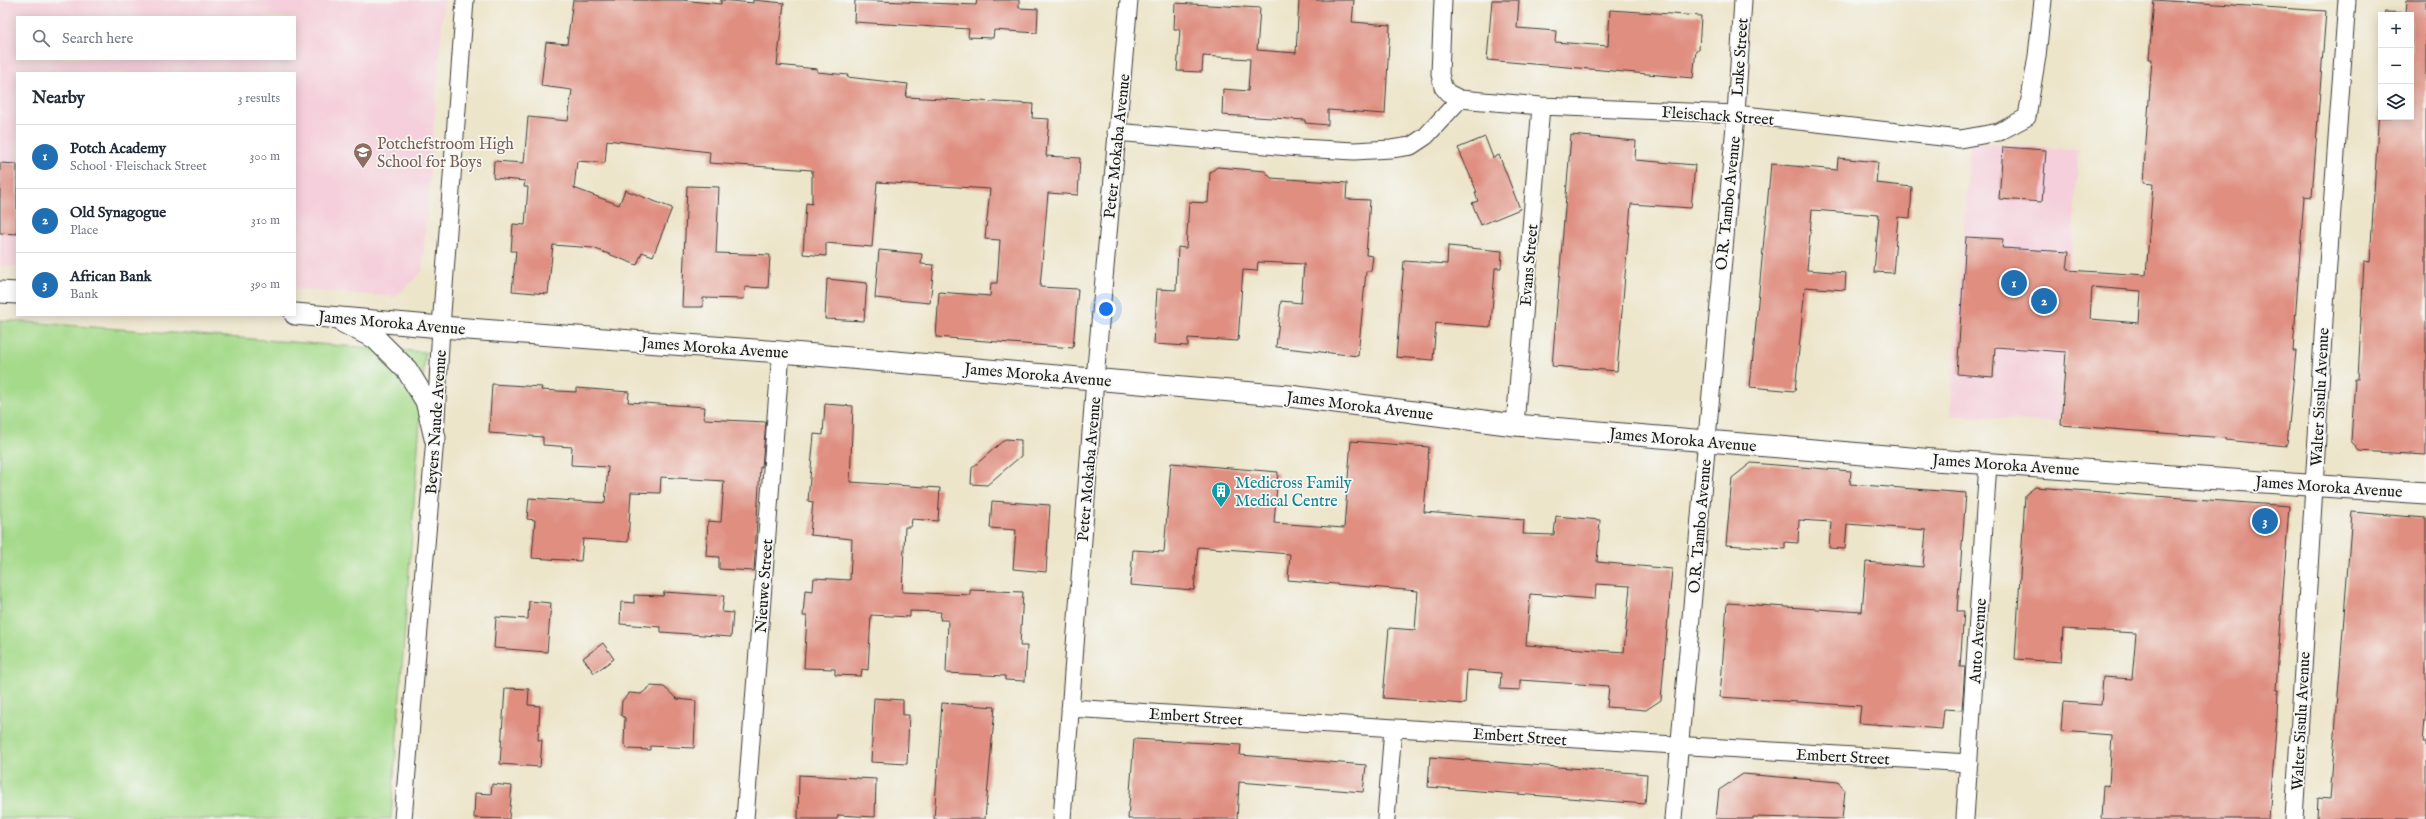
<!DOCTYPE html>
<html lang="en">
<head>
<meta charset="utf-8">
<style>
  body { margin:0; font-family:"IM FELL English",serif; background:#f6f6f7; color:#1f2937 }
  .controls { position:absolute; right:12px; top:12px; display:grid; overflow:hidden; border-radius:0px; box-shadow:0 2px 10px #0003 }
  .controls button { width:36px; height:36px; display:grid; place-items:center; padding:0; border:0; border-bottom:1px solid #e0e1e3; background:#fff; color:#1f2937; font:20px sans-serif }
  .you { position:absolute; left:1106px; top:309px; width:14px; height:14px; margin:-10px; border:3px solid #fff; border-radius:50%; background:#1a73e8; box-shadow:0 0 0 6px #1a73e833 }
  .badge { display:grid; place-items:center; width:26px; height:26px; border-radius:50%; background:#1f6fb2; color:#fff; font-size:13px; font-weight:700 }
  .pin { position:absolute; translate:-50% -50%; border:2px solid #fff; box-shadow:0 1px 4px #0006 }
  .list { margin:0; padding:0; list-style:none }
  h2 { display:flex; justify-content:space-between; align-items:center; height:52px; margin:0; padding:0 16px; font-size:17px }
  h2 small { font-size:13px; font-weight:400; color:#747a83 }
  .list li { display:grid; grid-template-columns:26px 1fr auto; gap:12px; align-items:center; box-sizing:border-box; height:64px; padding:0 16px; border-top:1px solid #e0e1e3 }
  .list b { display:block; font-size:15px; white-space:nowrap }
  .list p { margin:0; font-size:13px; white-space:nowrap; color:#747a83 }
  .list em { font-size:13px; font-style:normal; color:#747a83 }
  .icon { flex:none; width:22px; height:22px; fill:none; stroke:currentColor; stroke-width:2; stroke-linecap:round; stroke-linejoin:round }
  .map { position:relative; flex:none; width:2426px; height:819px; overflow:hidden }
  .search { position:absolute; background:#fff; box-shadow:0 2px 10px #0003; left:16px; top:16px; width:280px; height:44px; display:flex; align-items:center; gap:10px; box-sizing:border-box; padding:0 14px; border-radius:0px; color:#747a83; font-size:15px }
  .panel { position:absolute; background:#fff; box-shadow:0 2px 10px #0003; left:16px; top:72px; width:280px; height:244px; border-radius:0px }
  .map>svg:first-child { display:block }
</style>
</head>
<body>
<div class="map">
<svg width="2426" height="819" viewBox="0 0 2426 819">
  <rect width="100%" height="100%" fill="#f6f6f2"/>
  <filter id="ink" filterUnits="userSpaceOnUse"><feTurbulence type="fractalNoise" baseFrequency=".025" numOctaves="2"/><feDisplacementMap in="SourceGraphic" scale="8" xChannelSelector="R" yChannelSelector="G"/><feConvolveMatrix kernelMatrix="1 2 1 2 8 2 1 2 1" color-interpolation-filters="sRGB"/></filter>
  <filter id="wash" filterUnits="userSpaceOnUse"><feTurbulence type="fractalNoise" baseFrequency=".012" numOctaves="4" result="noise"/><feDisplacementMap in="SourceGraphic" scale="16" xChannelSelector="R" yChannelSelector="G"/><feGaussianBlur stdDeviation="0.9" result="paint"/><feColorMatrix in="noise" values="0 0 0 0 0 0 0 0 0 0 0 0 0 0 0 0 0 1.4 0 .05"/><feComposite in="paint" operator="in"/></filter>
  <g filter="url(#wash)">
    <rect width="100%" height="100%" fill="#ede5ca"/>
    <path fill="#f5cfdb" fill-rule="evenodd" d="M0,0H444L422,272L395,297L295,289V73H17V267L0,266ZM17,17H295V59H17Z
      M1970,142L2079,150L2059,423L1950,415Z"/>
    <path fill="#a5da8a" stroke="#607b53" d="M0,320L425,352L391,819H0Z"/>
    <g id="blocks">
      <path fill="#df8e80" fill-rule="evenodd" d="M573,0H681L721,4V0L753,3V0L784,3L777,65L817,69V72L848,75L847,77L908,84L906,97L1033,104L1032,118L1049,119L1046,156L1080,158L1078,195L1048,193L1040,287L1078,289L1073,348L936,337L939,292L990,296L991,283H997L1000,240L985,239L990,189L877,182L872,247L826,243V256L803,254L806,203L812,204V170L709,163L710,152L649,145L607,140L605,163L577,161L574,188L619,205L625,190L672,208L653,256L642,252L637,265L593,248L553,245L548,294L512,291L516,251H511L513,224L525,225L528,187H524L525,181L493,178L494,161L524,163L528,117L568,121L572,90L541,86L546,42L567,44Z
        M855,0L976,5L977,0H1019V8L1038,9L1037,33L994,30L993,38L968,37L969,29L854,22Z
        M1299,0H1354L1352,22L1390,25L1385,114L1328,110V125L1305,123V120L1222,115L1223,89L1248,91L1250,59L1203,56L1202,72L1177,71L1180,29H1174L1175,3L1260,8L1257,50L1296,53Z
        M1492,0H1519L1517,28L1556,31L1555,42L1608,46L1610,10L1701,16L1699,50H1696L1693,78L1487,60Z
        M2154,0L2326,11L2312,197L2304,196L2293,351H2296L2287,446L2225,440V438L2061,425L2066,352L1995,347L1993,377L1957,374L1966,237L2003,239L2002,248L2069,252L2067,270L2146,275L2153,184L2143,183L2152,59H2149ZM2092,287L2141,291L2139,323L2090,319Z
        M2407,0H2426V455L2359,451L2351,441L2355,379H2358L2364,261L2370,262L2381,73V117H2411V15H2384L2385,12L2406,13Z
        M1571,135L1636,141L1635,160L1695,165L1691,208L1631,204L1617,371L1552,366Z
        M1485,137L1493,158L1499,155L1520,209L1481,225L1472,203L1478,201L1475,193L1477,192L1458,148Z
        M2003,147L2046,150L2042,202L1999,199Z
        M1838,158L1878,162L1876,183L1912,187L1910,218L1898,217L1893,273L1874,272L1879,215L1812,210L1807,270L1846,273L1845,290L1805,287L1795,391L1750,387L1771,164L1837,170Z
        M0,163L17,164V234L0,233Z
        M1217,167L1265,171L1271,178L1347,183L1346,199L1370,200L1366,255L1373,256L1371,271H1366L1358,356L1276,347L1281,301L1301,303L1304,264L1258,262L1257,271L1243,270L1238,341L1188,338V346L1154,344L1157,289L1176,290L1178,247L1186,248L1189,202L1208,203L1210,173Z
        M687,186L719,187L716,253L770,255L768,288L745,287L744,299L703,298V307H682Z
        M1448,246L1502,251L1501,268H1495L1491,327L1436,323L1433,360L1396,357L1404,261L1447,264Z
        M879,250L922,254L921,264L934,265L930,303L875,298Z
        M827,279L867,283L864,321L825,319Z
        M492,384L542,387L541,390L576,392V388L629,392L628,402L705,407L704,419L766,422L762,467H760L754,571L719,569V557L706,556L708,521L721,522L724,481L661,477L660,493L631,492L628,542L583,539L581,561L532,558L535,520L527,519L529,498L605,503L608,467L571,465L572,447L543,445V437L489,433Z
        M825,404L853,406L850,482L940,488L938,521L912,519L911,527H905L902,592L970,595V590L1023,592L1020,646H1027L1025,681L1005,680V676L946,673L948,620H940L941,612L910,611V617L871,615L868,670L862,669L861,676L835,675V669L804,668L807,616H803L805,590L813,591L814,578L850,580L852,539L810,535L813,502L808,501L814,434L823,435Z
        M1005,439L1021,440V456L987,485L971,484L972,468Z
        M1351,441L1429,447L1424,512L1524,520L1523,534L1554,535L1556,516L1600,520L1597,562L1672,569L1661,700L1646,710L1607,707L1609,686L1520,680V690L1500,689L1501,673L1467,670L1465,704L1383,698L1389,628L1415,630L1418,591L1288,580L1290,554L1198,547L1194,590L1130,585L1133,550L1164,552L1171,463L1278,472L1274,523L1344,528ZM1596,584L1630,586L1624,652L1526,645L1530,594L1595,599Z
        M1751,463L1851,471L1850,484L1966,493L1957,611H1964L1960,667H1965L1962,710L1944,709L1942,729L1859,723L1861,706L1720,697L1727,603L1862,612L1866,562L1923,567L1926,530L1847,524L1845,549L1829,548L1831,522L1799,520L1798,543L1785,542V549L1726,545L1732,478Z
        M2035,487L2289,506L2276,690H2278L2277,717L2269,819H2101L2103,785L2109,786L2112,735L2061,731L2063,702L2101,705L2103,677L2132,679L2136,633L2063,629L2061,662L2015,659L2025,495Z
        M992,501L1050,505L1046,572L1013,569L1016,530L990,528Z
        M2352,512L2426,518V709L2423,742H2426V819H2317L2318,798L2330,799Z
        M664,592L724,596L722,612L733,613L731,637L661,632V627L620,624L621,602L634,603V595L663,596Z
        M529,601L551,603L547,652L494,648L496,617L528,619Z
        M603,643L614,659L594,673L583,658Z
        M651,686L664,687L677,699L696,701L694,748L650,746V750L628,749L624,744L625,718L621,715L622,701L629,693L641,694Z
        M505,688L529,689L528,705L540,706L538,740H542L540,767L500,764Z
        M874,698L903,700V715H909L907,764L871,762Z
        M942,703L995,707L985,819H934Z
        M1134,739L1241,745L1240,755L1366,765L1363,792L1239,782L1237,819H1128Z
        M1430,757L1647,774L1645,804L1428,787Z
        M1743,774L1838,782L1845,791L1842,819L1753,817V819H1716L1719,790Z
        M799,775L876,779L875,817L838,815L837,819H798Z
        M492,784L512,786L509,819L474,818L475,793L491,794Z"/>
    </g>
  </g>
  <g filter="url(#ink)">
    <use href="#blocks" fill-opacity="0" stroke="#3b3a36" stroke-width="1"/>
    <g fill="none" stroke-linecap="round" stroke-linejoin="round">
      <defs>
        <path id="minor" d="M1443,0L1440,74L1443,87L1448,93L1460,99L1541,106L1736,114L1960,139L1999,132L2027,117L2037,56L2043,0
          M1116,132L1300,148L1354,151L1391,149L1411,146L1426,136L1460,99
          M1515,425L1541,106
          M1070,708L1969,763
          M403,819L435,438L441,327L465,0
          M745,819L781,352
          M1062,819L1095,379L1129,0
          M1386,819L1393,728
          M1673,819L1736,114L1743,0
          M1965,819L1988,463
          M2294,819L2324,320L2347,0"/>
        <path id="tertiary" d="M0,292L17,293
          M295,314L441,327L781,352L1289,396L1515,425L1934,460L2426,493
          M343,322L375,338L407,370L426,401L435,438"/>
      </defs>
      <use href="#minor" stroke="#3b3a36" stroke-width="19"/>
      <use href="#tertiary" stroke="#3b3a36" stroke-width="23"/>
      <use href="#minor" stroke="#fff" stroke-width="17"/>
      <use href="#tertiary" stroke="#fff" stroke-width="21"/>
    </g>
  </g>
  <defs>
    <symbol id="school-pin" viewBox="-11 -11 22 30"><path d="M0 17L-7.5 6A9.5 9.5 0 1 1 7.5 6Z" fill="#8d6e63" stroke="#f6f6f2"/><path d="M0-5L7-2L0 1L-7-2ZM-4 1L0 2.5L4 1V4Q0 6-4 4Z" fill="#fff"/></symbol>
    <symbol id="building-pin" viewBox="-11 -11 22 30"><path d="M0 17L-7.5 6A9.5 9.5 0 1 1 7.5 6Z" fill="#0f9aa8" stroke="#f6f6f2"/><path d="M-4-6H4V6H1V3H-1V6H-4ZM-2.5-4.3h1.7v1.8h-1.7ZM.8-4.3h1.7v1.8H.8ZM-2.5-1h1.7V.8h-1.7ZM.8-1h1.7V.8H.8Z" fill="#fff"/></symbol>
  </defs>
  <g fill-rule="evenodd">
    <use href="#school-pin" x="352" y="141" width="22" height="30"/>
    <use href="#building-pin" x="1210" y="480" width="22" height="30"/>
  </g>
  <g text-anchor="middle" stroke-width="3.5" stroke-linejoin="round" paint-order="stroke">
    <g font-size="16" fill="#1c1c1c" stroke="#f6f6f2">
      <text transform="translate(1739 57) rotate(-86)" y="6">Luke Street</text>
      <text transform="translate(1718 115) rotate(4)" y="6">Fleischack Street</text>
      <text transform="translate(1116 146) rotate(-84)" y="6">Peter Mokaba Avenue</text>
      <text transform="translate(1727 203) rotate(-84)" y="6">O.R. Tambo Avenue</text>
      <text transform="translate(1528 265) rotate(-85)" y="6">Evans Street</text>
      <text transform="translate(392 322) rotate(5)" y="6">James Moroka Avenue</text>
      <text transform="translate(715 347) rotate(4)" y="6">James Moroka Avenue</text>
      <text transform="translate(1038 374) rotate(5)" y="6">James Moroka Avenue</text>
      <text transform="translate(2319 397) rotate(-87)" y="6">Walter Sisulu Avenue</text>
      <text transform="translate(1360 405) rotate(7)" y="6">James Moroka Avenue</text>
      <text transform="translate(435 422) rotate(-86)" y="6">Beyers Naude Avenue</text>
      <text transform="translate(1683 439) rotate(5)" y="6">James Moroka Avenue</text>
      <text transform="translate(2006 464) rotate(4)" y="6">James Moroka Avenue</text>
      <text transform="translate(1088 469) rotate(-85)" y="6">Peter Mokaba Avenue</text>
      <text transform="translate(2329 486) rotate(4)" y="6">James Moroka Avenue</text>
      <text transform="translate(1699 526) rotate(-85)" y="6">O.R. Tambo Avenue</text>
      <text transform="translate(763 586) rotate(-86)" y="6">Nieuwe Street</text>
      <text transform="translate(1977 641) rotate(-86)" y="6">Auto Avenue</text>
      <text transform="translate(1196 716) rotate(4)" y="6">Embert Street</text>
      <text transform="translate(2300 721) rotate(-87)" y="6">Walter Sisulu Avenue</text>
      <text transform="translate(1520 736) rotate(4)" y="6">Embert Street</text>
      <text transform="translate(1843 756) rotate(3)" y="6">Embert Street</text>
    </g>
    <g font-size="16" fill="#785e54" stroke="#f6f6f2" text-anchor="start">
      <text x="377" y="149">Potchefstroom High<tspan x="377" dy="18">School for Boys</tspan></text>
    </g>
    <g font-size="16" fill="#0d838f" stroke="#f6f6f2" text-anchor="start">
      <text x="1235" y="488">Medicross Family<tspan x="1235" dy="18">Medical Centre</tspan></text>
    </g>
  </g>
</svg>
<div class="controls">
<button>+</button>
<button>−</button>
<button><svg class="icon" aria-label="layers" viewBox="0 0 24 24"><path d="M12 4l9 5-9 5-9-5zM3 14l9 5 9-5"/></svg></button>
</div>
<div class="you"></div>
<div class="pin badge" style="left:2014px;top:283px">1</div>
<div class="pin badge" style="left:2044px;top:301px">2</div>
<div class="pin badge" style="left:2265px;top:521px">3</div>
<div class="search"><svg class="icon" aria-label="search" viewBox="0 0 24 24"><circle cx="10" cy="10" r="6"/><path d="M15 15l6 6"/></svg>Search here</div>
<section class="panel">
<h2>Nearby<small>3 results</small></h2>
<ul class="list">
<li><span class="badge">1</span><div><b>Potch Academy</b><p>School · Fleischack Street</p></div><em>300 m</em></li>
<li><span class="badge">2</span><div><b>Old Synagogue</b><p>Place</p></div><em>310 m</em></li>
<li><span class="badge">3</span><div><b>African Bank</b><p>Bank</p></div><em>390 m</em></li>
</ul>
</section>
</div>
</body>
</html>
